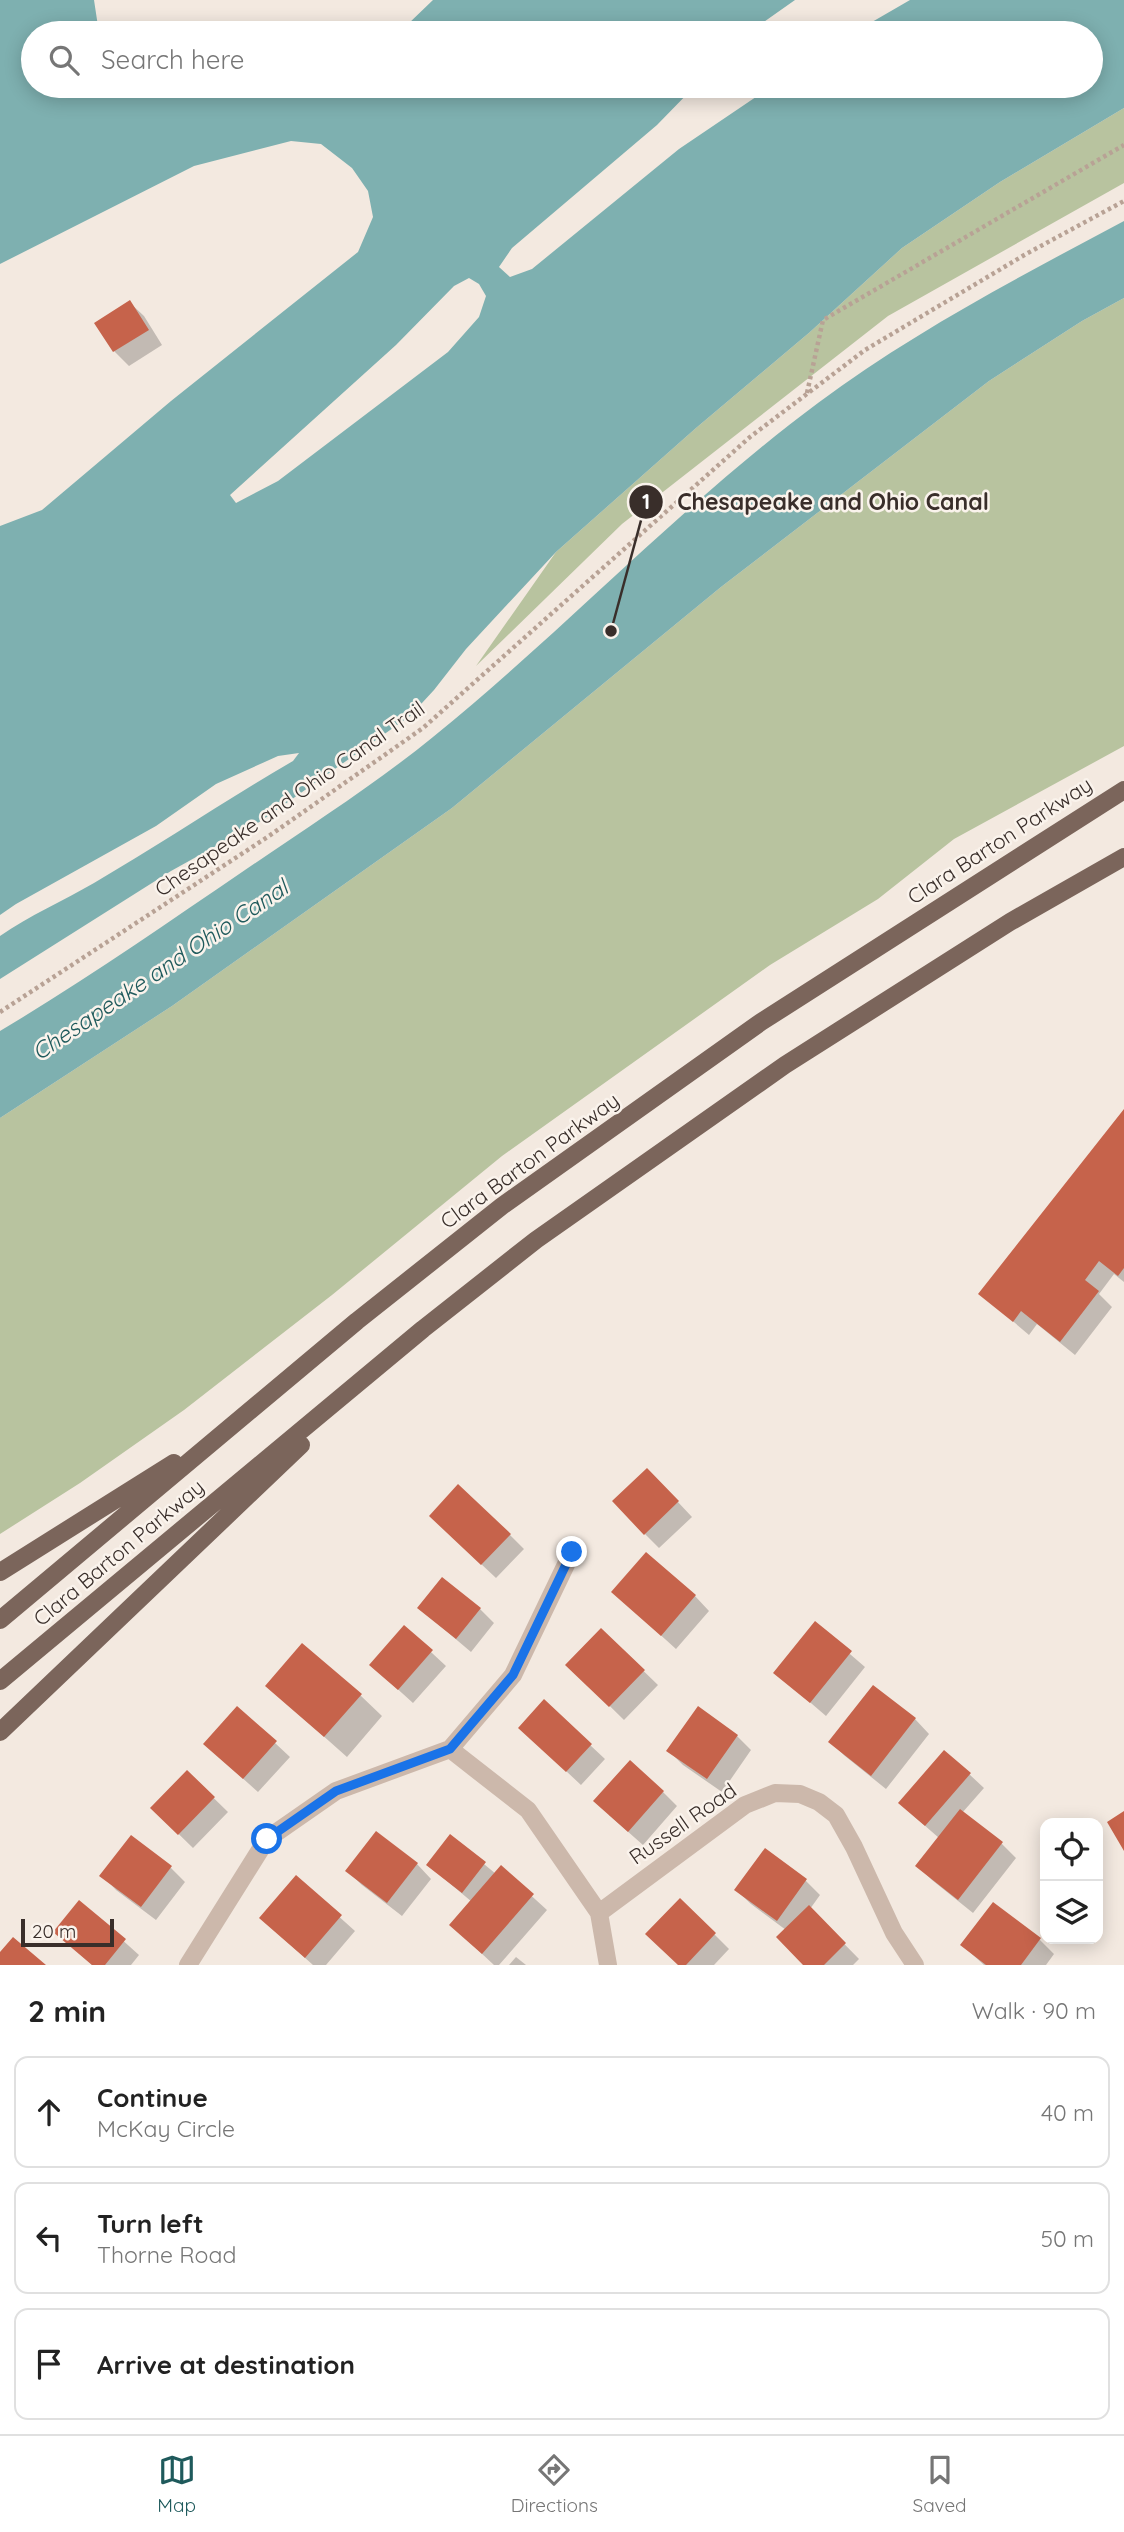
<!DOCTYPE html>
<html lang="en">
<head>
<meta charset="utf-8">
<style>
  body { margin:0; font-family:Quicksand,sans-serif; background:#f6f6f6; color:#222 }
  .controls { position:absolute; right:21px; bottom:21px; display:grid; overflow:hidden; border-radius:14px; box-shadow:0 4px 18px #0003 }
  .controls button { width:63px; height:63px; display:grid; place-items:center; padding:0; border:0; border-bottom:2px solid #e0e0e0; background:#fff; color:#222; font:35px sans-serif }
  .scale { position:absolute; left:21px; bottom:18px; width:93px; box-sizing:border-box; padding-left:7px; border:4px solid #392e2a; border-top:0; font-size:19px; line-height:24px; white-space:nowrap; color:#392e2a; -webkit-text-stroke:5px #faf3ec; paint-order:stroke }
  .stop { position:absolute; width:21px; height:21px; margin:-16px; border:5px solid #1a73e8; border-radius:50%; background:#fff }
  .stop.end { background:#1a73e8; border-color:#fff; box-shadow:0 2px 7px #0008 }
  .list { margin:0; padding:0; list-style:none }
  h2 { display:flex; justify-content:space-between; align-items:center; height:91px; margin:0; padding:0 28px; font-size:30px }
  h2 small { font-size:23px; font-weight:400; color:#767676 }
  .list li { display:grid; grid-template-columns:46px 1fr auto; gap:21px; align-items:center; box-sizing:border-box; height:112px; margin:0 14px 14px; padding:0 14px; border:2px solid #e0e0e0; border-radius:14px }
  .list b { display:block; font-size:26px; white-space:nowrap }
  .list p { margin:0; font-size:23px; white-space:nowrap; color:#767676 }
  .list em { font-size:23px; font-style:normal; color:#767676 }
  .icon { flex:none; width:38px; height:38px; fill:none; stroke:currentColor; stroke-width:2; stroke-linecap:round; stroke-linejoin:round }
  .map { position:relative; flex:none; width:1124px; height:1965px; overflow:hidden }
  .search { position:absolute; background:#fff; box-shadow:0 4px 18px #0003; left:21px; right:21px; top:21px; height:77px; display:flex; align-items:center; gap:18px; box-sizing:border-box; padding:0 24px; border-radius:38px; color:#767676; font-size:26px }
  .sheet { height:469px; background:#fff }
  nav { display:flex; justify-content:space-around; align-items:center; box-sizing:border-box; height:98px; border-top:2px solid #e0e0e0; background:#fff; font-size:19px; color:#767676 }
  nav a { display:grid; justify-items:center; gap:4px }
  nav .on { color:#1f5a5c }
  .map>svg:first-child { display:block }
</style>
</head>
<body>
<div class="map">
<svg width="1124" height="1965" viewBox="0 0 1124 1965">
  <rect width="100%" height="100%" fill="#f3e9e0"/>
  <path fill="#b8c39f" d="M1124,108V183L888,316L622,524L476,666L556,552L696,428L810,332L902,248L1000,182Z
    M1124,298V746L954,839L878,899L770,965L502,1156L332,1295L184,1410L80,1483L0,1534V1118L172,1006L452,808L721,587L989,381L1082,321Z"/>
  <path fill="#7eb0b0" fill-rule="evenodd" d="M0,0H94L99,33H33V86H695L657,125L512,248L499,267L510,277L532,269L679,149L772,86H1091V33H853L910,0H1124V108L1000,182L902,248L810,332L696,428L556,552L466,649L434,690L410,716L261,821L171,871L0,979V936C30,915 63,901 94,883C161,844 226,800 293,761L299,753L278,756L216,784L156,826L16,904L0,915V526L42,510L171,401L358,252L373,217L368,191L352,168L321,144L291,141L194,166L0,264ZM469,278L479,284L486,296L479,317L448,352L278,481L236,503L230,495L396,345L454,286Z
    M433,0H795L748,33H394L407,25Z
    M1124,221V298L1082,321L989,381L721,587L452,808L172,1006L0,1118V1031C84,981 164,925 245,870C308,827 374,785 433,737C565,630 682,504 818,403C913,332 1019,277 1124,221Z"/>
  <path fill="#0003" d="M129,302L144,316L162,345L129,366L114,351L97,323Z
    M1124,1112V1282L1114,1274L1099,1294L1112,1307L1075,1355L1037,1324L1029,1335L981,1294Z
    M661,1484L692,1517L659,1548L645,1534Z
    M445,1530L510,1535L524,1549L496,1578Z
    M613,1592L695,1596L709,1611L676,1649Z
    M419,1608L480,1609L494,1623L471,1652Z
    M815,1624L865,1667L826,1716L776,1673Z
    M404,1627L446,1666L413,1703L371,1665Z
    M601,1630L658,1685L624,1720L568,1665Z
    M267,1686L360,1695L382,1716L347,1757Z
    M874,1687L915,1719L929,1734L886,1789L845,1756L830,1742Z
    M544,1702L605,1759L581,1785L535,1742Z
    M737,1736L751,1750L722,1792L683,1765L668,1750Z
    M275,1743L290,1757L258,1792L220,1758Z
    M187,1772L228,1812L193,1848L152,1808Z
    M969,1774L984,1788L962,1813L1002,1844L1016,1858L973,1913L932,1880L918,1866L939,1838L915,1817Z
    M663,1792L677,1806L643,1845L609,1815Z
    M450,1836L496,1874L501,1868L547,1910L499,1965H494L451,1925L472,1902L428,1865Z
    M765,1851L806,1881L820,1895L810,1909L859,1959L853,1965H806L786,1930L751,1904L736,1890Z
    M417,1864L431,1879L402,1916L362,1885L347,1871Z
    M171,1868L185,1882L156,1920L116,1890L102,1875Z
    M296,1878L355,1931L326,1965H313L276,1932Z
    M680,1900L729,1949L714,1965H679Z
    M80,1902L139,1955L131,1965H92L55,1932Z
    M994,1904L1040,1940L1054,1954L1046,1965H984L962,1945Z
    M516,1957L526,1965H509Z"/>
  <path fill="#c6634b" d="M130,300L149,330L113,352L94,323Z
    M1124,1109V1268L1118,1276L1099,1261L1085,1280L1099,1291L1060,1342L1021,1311L1013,1322L978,1294Z
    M647,1468L679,1501L644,1535L612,1501Z
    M458,1484L511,1534L481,1565L429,1516Z
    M646,1552L696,1595L661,1636L611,1592Z
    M442,1577L481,1608L456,1639L417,1608Z
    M815,1621L852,1651L810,1703L773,1673Z
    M404,1625L433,1650L398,1690L369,1665Z
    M601,1628L645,1670L609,1707L565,1665Z
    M302,1643L362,1694L324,1737L265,1686Z
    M873,1685L916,1718L871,1776L828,1742Z
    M544,1699L592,1744L566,1772L518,1728Z
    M237,1706L277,1741L243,1779L203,1744Z
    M698,1706L738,1735L707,1779L666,1751Z
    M944,1750L971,1773L925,1826L898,1803Z
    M630,1760L664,1791L628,1832L593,1801Z
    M187,1770L215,1797L178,1835L150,1808Z
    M960,1809L1003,1842L958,1900L915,1866Z
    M1124,1811V1851L1107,1822Z
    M376,1831L418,1863L387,1903L345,1871Z
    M450,1834L486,1862L462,1893L426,1865Z
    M131,1835L172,1866L141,1907L99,1876Z
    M765,1848L807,1879L777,1921L734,1890Z
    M501,1865L534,1894L482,1954L449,1925Z
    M296,1875L342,1915L305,1958L259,1918Z
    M680,1898L716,1933L686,1965H678L645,1934Z
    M79,1900L126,1939L105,1965H92L53,1932Z
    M993,1902L1041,1938L1021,1965H986L960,1945Z
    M809,1905L846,1943L824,1965H803L776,1937Z
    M13,1937L46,1965H0V1952Z"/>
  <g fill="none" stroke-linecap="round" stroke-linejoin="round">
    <path stroke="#b8a295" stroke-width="4.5" stroke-dasharray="3.5 3.5" stroke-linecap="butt" d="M807,393L823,320L1124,145
      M0,1012L269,836L423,728L750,437L865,350L1026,254L1124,201"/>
    <path stroke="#ccb8ab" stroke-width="18" d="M450,1749L513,1675L572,1552
      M599,1913L745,1805L775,1793L800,1794L819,1802L836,1815L854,1847L894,1933L915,1965
      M188,1965L267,1839L336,1791L450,1749L528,1810L599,1913L608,1965"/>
    <path stroke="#7b655b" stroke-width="18" d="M0,1572L174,1463
      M0,1620L357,1321L502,1206L761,1022L1124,790
      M0,1681L423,1329L536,1240L785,1065L1010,922L1124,857
      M0,1732L301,1445"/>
  </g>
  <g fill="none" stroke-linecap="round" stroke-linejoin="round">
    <path stroke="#1a73e8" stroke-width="9" d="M267,1839L336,1791L450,1749L513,1675L572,1552"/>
  </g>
  <g text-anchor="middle" stroke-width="5" stroke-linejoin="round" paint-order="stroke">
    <g font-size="21" fill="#392e2a" stroke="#faf3ec">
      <text transform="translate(290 799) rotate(-35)" y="7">Chesapeake and Ohio Canal Trail</text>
      <text transform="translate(1000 841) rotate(-33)" y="7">Clara Barton Parkway</text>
      <text transform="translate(530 1161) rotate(-36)" y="7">Clara Barton Parkway</text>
      <text transform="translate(119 1553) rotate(-40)" y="7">Clara Barton Parkway</text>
      <text transform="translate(683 1824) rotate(-35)" y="7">Russell Road</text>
    </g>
    <g font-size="23" font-style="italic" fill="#1f5a5c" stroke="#faf3ec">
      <text transform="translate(160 970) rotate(-34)" y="8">Chesapeake and Ohio Canal</text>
    </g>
  </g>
  <path fill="none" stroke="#392e2a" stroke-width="2.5" d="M611 631L646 502"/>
  <g fill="#392e2a" stroke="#faf3ec" stroke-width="2.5">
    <circle cx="611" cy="631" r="7"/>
    <circle cx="646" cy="502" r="18"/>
  </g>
  <g font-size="21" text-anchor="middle" font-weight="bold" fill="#fff">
    <text x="646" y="509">1</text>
  </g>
  <g font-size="23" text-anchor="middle" font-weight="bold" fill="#392e2a" stroke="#faf3ec" stroke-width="5" stroke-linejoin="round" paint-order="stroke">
    <text x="833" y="510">Chesapeake and Ohio Canal</text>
  </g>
</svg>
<div class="controls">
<button><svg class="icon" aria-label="locate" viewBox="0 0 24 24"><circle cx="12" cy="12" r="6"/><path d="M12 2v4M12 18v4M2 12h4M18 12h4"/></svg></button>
<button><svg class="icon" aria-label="layers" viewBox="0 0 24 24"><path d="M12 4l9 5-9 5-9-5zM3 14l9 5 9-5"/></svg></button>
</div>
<div class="scale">20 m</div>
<div class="stop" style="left:267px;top:1839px"></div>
<div class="stop end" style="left:572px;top:1552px"></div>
<div class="search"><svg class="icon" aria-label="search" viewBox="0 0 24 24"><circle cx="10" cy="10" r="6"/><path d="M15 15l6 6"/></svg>Search here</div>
</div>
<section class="sheet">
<h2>2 min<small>Walk · 90 m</small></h2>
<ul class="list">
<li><svg class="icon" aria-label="ahead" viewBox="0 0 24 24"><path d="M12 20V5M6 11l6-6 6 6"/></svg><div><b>Continue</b><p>McKay Circle</p></div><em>40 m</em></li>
<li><svg class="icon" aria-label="left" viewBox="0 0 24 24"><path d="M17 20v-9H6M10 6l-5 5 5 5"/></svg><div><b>Turn left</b><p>Thorne Road</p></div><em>50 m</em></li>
<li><svg class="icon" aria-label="arrive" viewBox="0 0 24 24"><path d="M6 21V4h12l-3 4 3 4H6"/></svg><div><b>Arrive at destination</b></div></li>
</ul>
</section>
<nav>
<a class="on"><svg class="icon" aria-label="map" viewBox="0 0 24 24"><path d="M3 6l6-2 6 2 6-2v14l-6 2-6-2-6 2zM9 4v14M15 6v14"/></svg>Map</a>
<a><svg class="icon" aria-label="directions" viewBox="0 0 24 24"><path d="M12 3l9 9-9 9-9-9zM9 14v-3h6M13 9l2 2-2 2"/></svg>Directions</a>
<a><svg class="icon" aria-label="saved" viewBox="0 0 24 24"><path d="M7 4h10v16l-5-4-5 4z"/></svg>Saved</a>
</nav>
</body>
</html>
